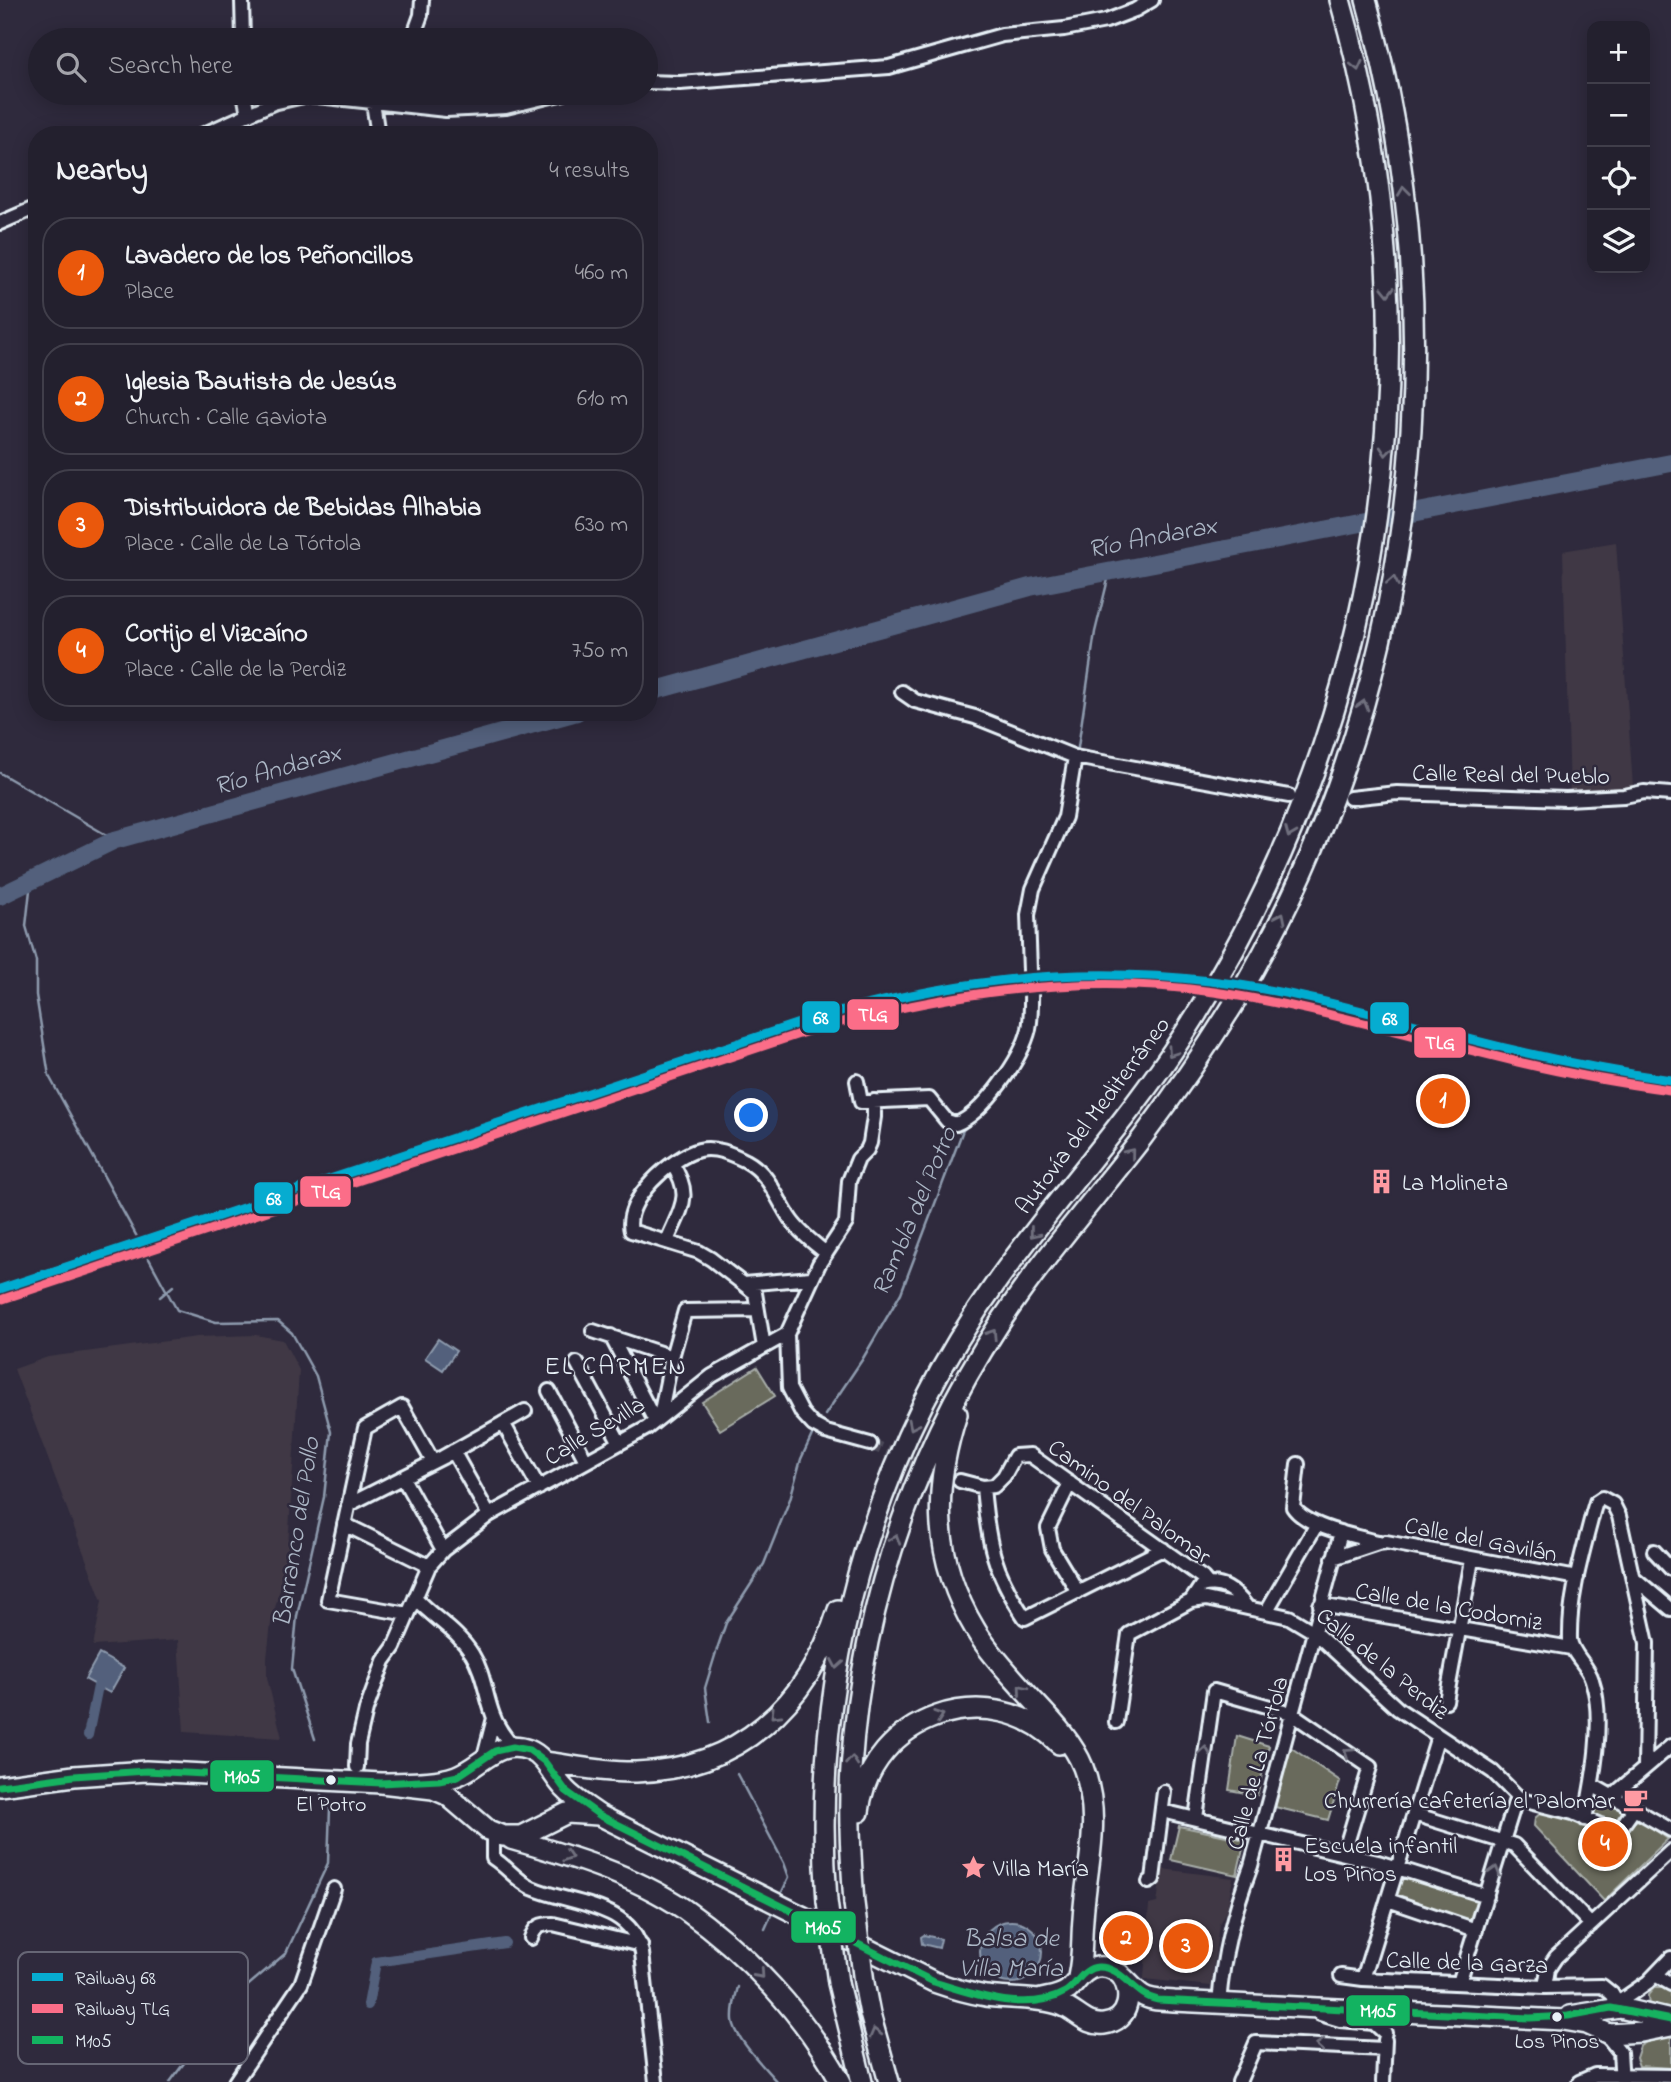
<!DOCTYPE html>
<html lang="en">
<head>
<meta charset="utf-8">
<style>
  body { margin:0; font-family:"Indie Flower",sans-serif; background:#2f2d3a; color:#f1f3f6 }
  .controls { position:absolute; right:21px; top:21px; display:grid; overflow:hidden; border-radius:14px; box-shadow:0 4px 18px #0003 }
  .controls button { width:63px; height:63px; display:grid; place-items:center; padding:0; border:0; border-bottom:2px solid #403e4a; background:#23202e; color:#f1f3f6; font:35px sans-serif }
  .you { position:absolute; left:752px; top:1116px; width:24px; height:24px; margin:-18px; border:5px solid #fff; border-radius:50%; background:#1a73e8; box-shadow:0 0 0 10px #1a73e833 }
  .badge { display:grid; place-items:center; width:46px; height:46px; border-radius:50%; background:#ea580c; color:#fff; font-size:23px; font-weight:700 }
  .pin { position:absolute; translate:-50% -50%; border:4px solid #fff; box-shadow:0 2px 7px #0006 }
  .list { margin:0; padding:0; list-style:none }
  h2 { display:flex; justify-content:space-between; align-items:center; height:91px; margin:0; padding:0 28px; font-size:30px }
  h2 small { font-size:23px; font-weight:400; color:#a3a3aa }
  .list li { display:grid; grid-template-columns:46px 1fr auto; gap:21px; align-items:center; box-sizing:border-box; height:112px; margin:0 14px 14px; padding:0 14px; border:2px solid #403e4a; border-radius:28px }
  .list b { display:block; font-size:26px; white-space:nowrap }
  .list p { margin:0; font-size:23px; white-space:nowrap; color:#a3a3aa }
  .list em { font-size:23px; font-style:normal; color:#a3a3aa }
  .icon { flex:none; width:38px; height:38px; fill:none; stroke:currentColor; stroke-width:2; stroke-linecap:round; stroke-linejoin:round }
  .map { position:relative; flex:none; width:1671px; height:2082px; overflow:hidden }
  .search { position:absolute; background:#23202e; box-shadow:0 4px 18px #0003; left:28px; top:28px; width:630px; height:77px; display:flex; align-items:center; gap:18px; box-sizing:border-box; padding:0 24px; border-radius:38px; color:#a3a3aa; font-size:26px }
  .panel { position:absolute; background:#23202e; box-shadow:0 4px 18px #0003; left:28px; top:126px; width:630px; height:595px; border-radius:28px }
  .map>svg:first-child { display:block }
</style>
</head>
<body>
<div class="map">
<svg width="1671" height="2082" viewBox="0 0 1671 2082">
  <rect width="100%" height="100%" fill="#2f2a3d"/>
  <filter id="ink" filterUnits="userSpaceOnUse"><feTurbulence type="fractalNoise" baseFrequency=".0143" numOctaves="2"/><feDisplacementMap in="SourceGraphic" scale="14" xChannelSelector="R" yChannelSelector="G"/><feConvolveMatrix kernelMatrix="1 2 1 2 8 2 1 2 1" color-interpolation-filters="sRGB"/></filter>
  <g filter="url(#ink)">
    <path fill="#403945" d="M1616,542L1633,787L1570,793L1563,551Z
      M256,1335L283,1340L299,1370L287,1563L271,1623L267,1658V1678L282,1738L184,1732L178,1640L93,1646L102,1601L14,1369L48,1357L197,1337Z
      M1162,1869L1233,1878L1227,1909L1219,1924L1211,1986L1144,1979L1149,1905L1157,1903Z"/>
    <path fill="#696a5b" stroke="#a8aeaa" stroke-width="2" d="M757,1367L775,1396L720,1430L702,1402Z
      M1237,1736L1269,1746L1257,1795L1229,1790Z
      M1290,1747L1340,1781L1328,1820L1275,1807Z
      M1598,1798L1623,1811V1815L1612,1822L1595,1816L1594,1812Z
      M1542,1812L1582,1821L1600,1832L1617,1835L1639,1819L1668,1839L1604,1901L1534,1826L1535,1818Z
      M1179,1826L1245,1840L1237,1875L1171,1860Z
      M1400,1876L1477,1899L1470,1920L1393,1896Z
      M1654,1988H1671V2014L1649,2009L1648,1995Z
      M1671,2034V2068L1639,2066L1636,2058L1640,2046L1658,2035Z"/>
    <path fill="#52617c" stroke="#8e9bae" stroke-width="2" d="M438,1339L456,1351L443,1370L425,1358Z
      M99,1654L124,1668L110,1693L85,1679Z
      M980 1952a31 31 0 1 1 62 0a31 31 0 1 1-62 0Z
      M924,1935L941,1939L939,1948L922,1944L921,1937Z"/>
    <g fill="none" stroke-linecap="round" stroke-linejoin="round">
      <path stroke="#8e9bae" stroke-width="2.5" d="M1077,754L1095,632L1110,571
        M0,773L115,840
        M31,881L26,926L36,961V995L49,1076L177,1310L216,1322L278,1321L292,1333L316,1376L331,1432L324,1497L297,1616L292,1669L315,1739
        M160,1297L173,1286
        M825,1415L862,1360L901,1293L963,1130L971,1122
        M710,1722L705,1688L717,1649L726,1623L764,1564L790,1499L801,1459L812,1435
        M737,1774L784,1863L789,1877L781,1894
        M765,1929L773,1911
        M738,1987C735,1998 732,2008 733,2020C734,2037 765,2068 777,2082
        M170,2082L230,2001L286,1953L328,1863L330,1808L321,1795"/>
      <path stroke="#52617c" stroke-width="10" d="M88,1735L98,1686
        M368,2005L376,1962L505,1943"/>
      <path stroke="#52617c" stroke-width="18" d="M649,692L1030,587L1671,463
        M0,896L115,840L577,712"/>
      <path stroke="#4b4859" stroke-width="12" stroke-dasharray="12 6" stroke-linecap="butt" d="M870,1444L960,1481"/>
      <defs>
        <path id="minor" d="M242,0L243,40
          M412,40L421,15L422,0
          M646,82L680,83L889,67L1002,35L1064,29L1106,21L1135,10L1152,0
          M244,93L248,115
          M202,135L273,103L308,95L446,110L506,107L564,93
          M378,135L373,103L389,93
          M0,223L37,207
          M902,692L915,701L975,717L1075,757L1289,796
          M1350,798L1397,793L1566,799L1624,796L1644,792L1671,794
          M1030,971L1028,915L1033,889L1065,817L1075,757
          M857,1081L861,1102L929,1099L947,1121L956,1124C984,1113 1022,1058 1029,1029C1032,1013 1031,996 1031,979
          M667,1241C680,1209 694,1196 672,1164
          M744,1284L811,1278
          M593,1331L672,1357
          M787,1334L789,1388L802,1413L813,1425L826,1432L870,1444
          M611,1336L655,1421
          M764,1347L755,1293L711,1259L699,1252L631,1231C623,1200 672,1157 699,1150C715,1146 732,1154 746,1161C770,1174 776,1198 791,1220C800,1233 814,1243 826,1253
          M577,1363L620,1443
          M549,1391L586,1461
          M660,1416L672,1357L685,1311L758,1310
          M503,1423L539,1488
          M453,1451L489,1515
          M1298,1464L1293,1507C1306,1527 1355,1536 1378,1542
          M403,1478L443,1550
          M960,1481L983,1487L994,1486L1004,1476L1015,1456L1030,1455L1203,1578L1208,1584
          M1070,1483L1048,1528L1052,1549L1078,1592
          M983,1487C988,1544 993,1570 1025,1618L1163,1549
          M348,1505L443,1457L525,1411
          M344,1524L429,1566
          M1654,1551L1671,1569
          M1333,1558L1378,1543L1386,1542L1577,1578
          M1633,1577L1671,1609
          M415,1598C433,1618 457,1630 472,1654C484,1673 485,1694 493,1715C497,1727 505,1737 513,1747
          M1191,1601L1201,1586C1222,1580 1235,1591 1247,1607
          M1320,1605L1571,1648
          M1266,1612L1317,1524
          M408,1614L328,1600L365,1428L402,1407L433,1462
          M1446,1701L1472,1560
          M1116,1722L1129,1634L1191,1601L1206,1599L1289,1617L1314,1632L1398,1709L1493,1772L1517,1796L1525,1801L1573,1813L1600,1825L1613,1828L1622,1826L1634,1809
          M484,1757L494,1718
          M357,1767L358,1744L366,1710L384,1661L394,1647L429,1566L443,1550L489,1515L647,1428L712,1376L787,1334L819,1264L846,1223L849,1181L858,1159L867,1150L870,1143L874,1117V1101
          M1592,1785L1671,1830
          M1612,1796L1671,1746
          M1162,1811L1378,1862L1487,1896
          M1414,1814L1514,1845L1591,1925
          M1196,1818L1214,1691L1291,1713L1370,1767L1344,1853
          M1585,1819C1593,1780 1605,1718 1592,1680C1588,1665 1571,1654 1570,1639C1569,1596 1583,1552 1593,1512L1596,1502L1602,1498L1613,1504L1619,1516L1647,1643L1645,1768
          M493,1832V1858C507,1867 517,1881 532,1888C571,1905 631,1902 642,1953L656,2082
          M1149,1882L1153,1879L1164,1792
          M1388,1900L1476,1930
          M531,1938C535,1926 541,1924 553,1924L641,1945
          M1655,1975L1671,1984
          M1341,1976L1363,1979L1545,1987L1602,1986L1612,1994L1620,2008
          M1363,1979L1438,1736
          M1459,1983L1517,1796
          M1545,1987L1548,1969L1556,1957L1671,1851
          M1219,2004C1223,1954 1233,1914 1251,1866L1341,1532
          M1612,2007L1648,1982L1671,1958
          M1320,2014L1340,2020L1374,2023L1385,2033
          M1604,2032L1620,2052L1622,2082
          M235,2082L301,1984L334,1889
          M1239,2082L1256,2043L1384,2049
          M1383,2082L1385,2040
          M1579,2082L1595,2075L1671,2076"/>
        <path id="highway" d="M957,1414C932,1490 933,1559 975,1629C987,1650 1005,1669 1021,1687C1042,1711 1071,1737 1083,1767C1103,1820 1086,1865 1083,1919C1081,1940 1083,1955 1078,1977
          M545,1762C575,1766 606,1773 636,1772C738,1769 808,1705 838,1610
          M381,1783C405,1782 433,1784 456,1776C482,1767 497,1738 529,1750C546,1757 552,1776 565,1789C574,1799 588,1807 599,1815L934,1982C951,1988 968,1993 986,1996C1008,1999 1041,1997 1061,2005C1077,2011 1086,2026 1104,2024C1131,2021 1133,1991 1120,1974
          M0,1786L74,1776L146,1771L381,1783L433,1789L447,1795L488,1830L503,1836H521L567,1813L598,1815
          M859,1812C869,1716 992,1674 1059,1744
          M511,1839C570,1856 632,1874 684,1909C747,1953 804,2014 841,2082
          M827,1901C810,1681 869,1459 998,1280C1058,1196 1128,1121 1184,1034C1382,729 1441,350 1340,0
          M854,1903C851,1859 848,1814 851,1769C862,1597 921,1432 1021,1292C1059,1239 1102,1190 1142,1138C1175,1094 1206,1049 1235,1002C1414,705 1460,333 1366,0
          M838,1983L862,2082
          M864,1983L870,2014L889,2082
          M1042,1999C1050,1997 1060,1996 1068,1990C1078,1982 1081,1970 1097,1967C1118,1964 1127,1985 1142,1995C1151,2001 1163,2000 1174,2001L1563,2020L1587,2024L1609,2034L1641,2032L1671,2026
          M1570,2016L1620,2008L1671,2020"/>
      </defs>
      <use href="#minor" stroke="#e8f1f8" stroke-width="18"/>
      <use href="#highway" stroke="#e8f1f8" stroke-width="24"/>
      <use href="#minor" stroke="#2f2a3d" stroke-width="12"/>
      <use href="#highway" stroke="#2f2a3d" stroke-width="19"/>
      <defs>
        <path id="highway-bridge" d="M827,1901L838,1983
          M854,1903L864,1983"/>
      </defs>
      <use href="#highway-bridge" stroke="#e8f1f8" stroke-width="24" stroke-linecap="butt"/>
      <use href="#highway-bridge" stroke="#2f2a3d" stroke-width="19"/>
      <defs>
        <path id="bus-1" d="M0,1786L74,1776L146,1771L381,1783L439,1780L458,1776L495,1751L513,1747L529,1750L545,1762L566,1791L599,1815L934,1982C972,1994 1027,2014 1065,1992C1077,1985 1082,1968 1098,1967C1123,1966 1134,1996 1158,2000L1530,2018L1568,2016L1611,2008L1671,2020"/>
      </defs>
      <use href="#bus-1" stroke="#2f2a3d" stroke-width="12"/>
      <use href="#bus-1" stroke="#13b361" stroke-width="7"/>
      <defs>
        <path id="rail-1" d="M0,1289L802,1022C940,982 1066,964 1210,981C1298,991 1383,1017 1469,1039C1535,1056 1603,1070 1671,1080"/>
        <path id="rail-2" d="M3,1299L805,1032C938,994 1075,972 1214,992C1317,1007 1417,1038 1518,1062C1568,1074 1619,1083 1670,1090"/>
      </defs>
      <use href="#rail-1" stroke="#2f2a3d" stroke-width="14"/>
      <use href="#rail-2" stroke="#2f2a3d" stroke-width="14"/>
      <use href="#rail-1" stroke="#06acd0" stroke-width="9"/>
      <use href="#rail-2" stroke="#fb6d88" stroke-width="9"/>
    </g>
    <defs><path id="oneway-chevron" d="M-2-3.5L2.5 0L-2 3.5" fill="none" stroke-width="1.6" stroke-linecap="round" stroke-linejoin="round" transform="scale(1.75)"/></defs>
    <g stroke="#70707e">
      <use href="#oneway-chevron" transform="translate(1357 66) rotate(77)"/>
      <use href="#oneway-chevron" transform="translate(1404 191) rotate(-97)"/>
      <use href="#oneway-chevron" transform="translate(1388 291) rotate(89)"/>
      <use href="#oneway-chevron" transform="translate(1386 451) rotate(95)"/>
      <use href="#oneway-chevron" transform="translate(1393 581) rotate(-79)"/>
      <use href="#oneway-chevron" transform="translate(1363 705) rotate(-74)"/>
      <use href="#oneway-chevron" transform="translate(1290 833) rotate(112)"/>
      <use href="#oneway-chevron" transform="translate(1281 917) rotate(-64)"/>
      <use href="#oneway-chevron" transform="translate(1172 1052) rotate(124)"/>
      <use href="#oneway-chevron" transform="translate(1130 1153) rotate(-51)"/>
      <use href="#oneway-chevron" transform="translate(1034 1233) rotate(129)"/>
      <use href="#oneway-chevron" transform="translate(992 1334) rotate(-57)"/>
      <use href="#oneway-chevron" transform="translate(913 1425) rotate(116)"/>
      <use href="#oneway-chevron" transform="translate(895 1539) rotate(-72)"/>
      <use href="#oneway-chevron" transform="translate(837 1664) rotate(100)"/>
      <use href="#oneway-chevron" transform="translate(1022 1689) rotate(-130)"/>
      <use href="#oneway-chevron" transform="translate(775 1714) rotate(135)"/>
      <use href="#oneway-chevron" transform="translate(939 1716) rotate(-19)"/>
      <use href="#oneway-chevron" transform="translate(1205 1751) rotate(-82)"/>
      <use href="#oneway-chevron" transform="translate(1348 1752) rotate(-146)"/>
      <use href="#oneway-chevron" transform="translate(852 1761) rotate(-85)"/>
      <use href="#oneway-chevron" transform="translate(568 1856) rotate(18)"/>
      <use href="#oneway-chevron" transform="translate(1495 1871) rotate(-74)"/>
      <use href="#oneway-chevron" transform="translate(760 1974) rotate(48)"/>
      <use href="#oneway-chevron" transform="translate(875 2033) rotate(-105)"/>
      <use href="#oneway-chevron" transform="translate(1320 2045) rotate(-177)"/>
    </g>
  </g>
  <defs>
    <symbol id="building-bare" viewBox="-9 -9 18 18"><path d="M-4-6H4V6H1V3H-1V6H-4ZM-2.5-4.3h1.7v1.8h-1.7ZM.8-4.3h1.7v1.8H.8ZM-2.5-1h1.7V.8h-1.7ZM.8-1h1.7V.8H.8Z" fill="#ff9aa2" stroke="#2f2a3d" stroke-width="2.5" paint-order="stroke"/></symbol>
    <symbol id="cafe-bare" viewBox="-9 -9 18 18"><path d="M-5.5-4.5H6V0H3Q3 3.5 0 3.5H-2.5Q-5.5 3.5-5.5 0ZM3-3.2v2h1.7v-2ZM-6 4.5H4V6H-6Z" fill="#ff9aa2" stroke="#2f2a3d" stroke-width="2.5" paint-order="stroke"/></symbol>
    <symbol id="sight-bare" viewBox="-9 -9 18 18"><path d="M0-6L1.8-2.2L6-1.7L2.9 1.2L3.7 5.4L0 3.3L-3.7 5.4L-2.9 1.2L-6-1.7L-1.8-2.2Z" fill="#ff9aa2" stroke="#2f2a3d" stroke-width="2.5" paint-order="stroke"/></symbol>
  </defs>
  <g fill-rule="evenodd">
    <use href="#building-bare" x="1364" y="1164" width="35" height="35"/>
    <use href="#cafe-bare" x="1618" y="1782" width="35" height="35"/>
    <use href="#building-bare" x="1266" y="1842" width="35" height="35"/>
    <use href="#sight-bare" x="956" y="1850" width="35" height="35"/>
  </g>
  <g fill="#e8f1f8" stroke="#2f2a3d" stroke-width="2.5">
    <circle cx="331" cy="1780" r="6"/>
    <circle cx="1557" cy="2017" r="6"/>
  </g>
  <g text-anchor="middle" stroke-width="5" stroke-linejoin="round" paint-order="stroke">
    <g font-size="22" fill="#e8f1f8" stroke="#2f2a3d">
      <text x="331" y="1811">El Potro</text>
      <text x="1557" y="2048">Los Pinos</text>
    </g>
    <g font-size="24" fill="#e8f1f8" stroke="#2f2a3d">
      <text transform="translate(1511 774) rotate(1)" y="8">Calle Real del Pueblo</text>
      <text transform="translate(1092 1115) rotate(-53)" y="8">Autovía del Mediterráneo</text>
      <text transform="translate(594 1430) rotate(-31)" y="8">Calle Sevilla</text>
      <text transform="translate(1130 1501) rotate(36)" y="8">Camino del Palomar</text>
      <text transform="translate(1481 1539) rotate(11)" y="8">Calle del Gavilán</text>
      <text transform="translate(1449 1606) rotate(10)" y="8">Calle de la Codorniz</text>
      <text transform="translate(1383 1663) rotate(39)" y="8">Calle de la Perdiz</text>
      <text transform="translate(1257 1763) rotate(-75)" y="8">Calle de La Tórtola</text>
      <text transform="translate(1467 1962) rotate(2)" y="8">Calle de la Garza</text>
    </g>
    <g font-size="24" fill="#e8f1f8" stroke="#2f2a3d" text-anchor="start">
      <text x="1402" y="1190">La Molineta</text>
      <text x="1615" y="1808" text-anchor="end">Churrería cafetería el Palomar</text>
      <text x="1304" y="1853">Escuela infantil<tspan x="1304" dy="28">Los Pinos</tspan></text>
      <text x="993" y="1876">Villa María</text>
    </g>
    <g font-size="26" font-style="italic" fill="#acb7c6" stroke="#2f2a3d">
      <text transform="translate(1152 536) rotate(-11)" y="9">Río Andarax</text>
      <text transform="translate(277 768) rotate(-16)" y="9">Río Andarax</text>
      <text transform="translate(913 1211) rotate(-67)" y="9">Rambla del Potro</text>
      <text transform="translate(295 1532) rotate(-81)" y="9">Barranco del Pollo</text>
      <text x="1011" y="1946">Balsa de<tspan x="1011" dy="30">Villa María</tspan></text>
    </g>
    <g font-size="26" letter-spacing="2" fill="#e8f1f8" stroke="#2f2a3d">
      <text x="616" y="1374">EL CARMEN</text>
    </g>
  </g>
  <rect x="18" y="1952" width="230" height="112" rx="10" fill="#2f2a3d" stroke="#666675" stroke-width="2"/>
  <rect x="32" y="1973" width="31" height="8" fill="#06acd0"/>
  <rect x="32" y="2004" width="31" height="9" fill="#fb6d88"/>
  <rect x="32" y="2036" width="31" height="8" fill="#13b361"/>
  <g font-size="19" fill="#e8f1f8">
    <text x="75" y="1984">Railway 68</text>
    <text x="75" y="2015">Railway TLG</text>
    <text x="75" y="2047">M105</text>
  </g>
  <g stroke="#2f2a3d" stroke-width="2.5">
    <rect x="846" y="998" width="54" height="33" rx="7" fill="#fb6d88"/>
    <rect x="801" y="1000" width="40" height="34" rx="7" fill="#06acd0"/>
    <rect x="1369" y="1001" width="41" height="34" rx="7" fill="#06acd0"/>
    <rect x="1413" y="1026" width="54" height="33" rx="7" fill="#fb6d88"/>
    <rect x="299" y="1175" width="53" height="33" rx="7" fill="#fb6d88"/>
    <rect x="253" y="1181" width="41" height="34" rx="7" fill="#06acd0"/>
    <rect x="209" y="1759" width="66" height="34" rx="7" fill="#13b361"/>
    <rect x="790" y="1910" width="67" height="34" rx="7" fill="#13b361"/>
    <rect x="1345" y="1994" width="66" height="33" rx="7" fill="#13b361"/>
  </g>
  <g font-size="19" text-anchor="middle" font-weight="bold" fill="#fff">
    <text x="873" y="1021">TLG</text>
    <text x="821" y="1024">68</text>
    <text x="1390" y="1025">68</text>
    <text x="1440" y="1049">TLG</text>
    <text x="326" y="1198">TLG</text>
    <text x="274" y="1205">68</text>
    <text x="242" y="1783">M105</text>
    <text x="823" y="1934">M105</text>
    <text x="1378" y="2017">M105</text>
  </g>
</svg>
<div class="controls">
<button>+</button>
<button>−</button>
<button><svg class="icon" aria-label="locate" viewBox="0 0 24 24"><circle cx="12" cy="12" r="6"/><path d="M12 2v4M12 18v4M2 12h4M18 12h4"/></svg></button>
<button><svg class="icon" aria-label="layers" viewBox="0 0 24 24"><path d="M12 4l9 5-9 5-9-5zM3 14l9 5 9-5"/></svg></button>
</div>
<div class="you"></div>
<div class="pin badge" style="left:1443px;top:1101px">1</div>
<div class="pin badge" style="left:1126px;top:1938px">2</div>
<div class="pin badge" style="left:1186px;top:1946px">3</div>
<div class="pin badge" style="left:1605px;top:1844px">4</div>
<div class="search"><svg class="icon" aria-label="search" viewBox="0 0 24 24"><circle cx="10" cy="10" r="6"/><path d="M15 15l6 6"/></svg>Search here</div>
<section class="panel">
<h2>Nearby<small>4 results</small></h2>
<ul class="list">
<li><span class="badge">1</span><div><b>Lavadero de los Peñoncillos</b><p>Place</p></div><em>460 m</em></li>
<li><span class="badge">2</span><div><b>Iglesia Bautista de Jesús</b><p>Church · Calle Gaviota</p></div><em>610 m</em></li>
<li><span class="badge">3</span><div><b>Distribuidora de Bebidas Alhabia</b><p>Place · Calle de La Tórtola</p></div><em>630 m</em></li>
<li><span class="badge">4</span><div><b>Cortijo el Vizcaíno</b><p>Place · Calle de la Perdiz</p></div><em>750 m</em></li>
</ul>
</section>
</div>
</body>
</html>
